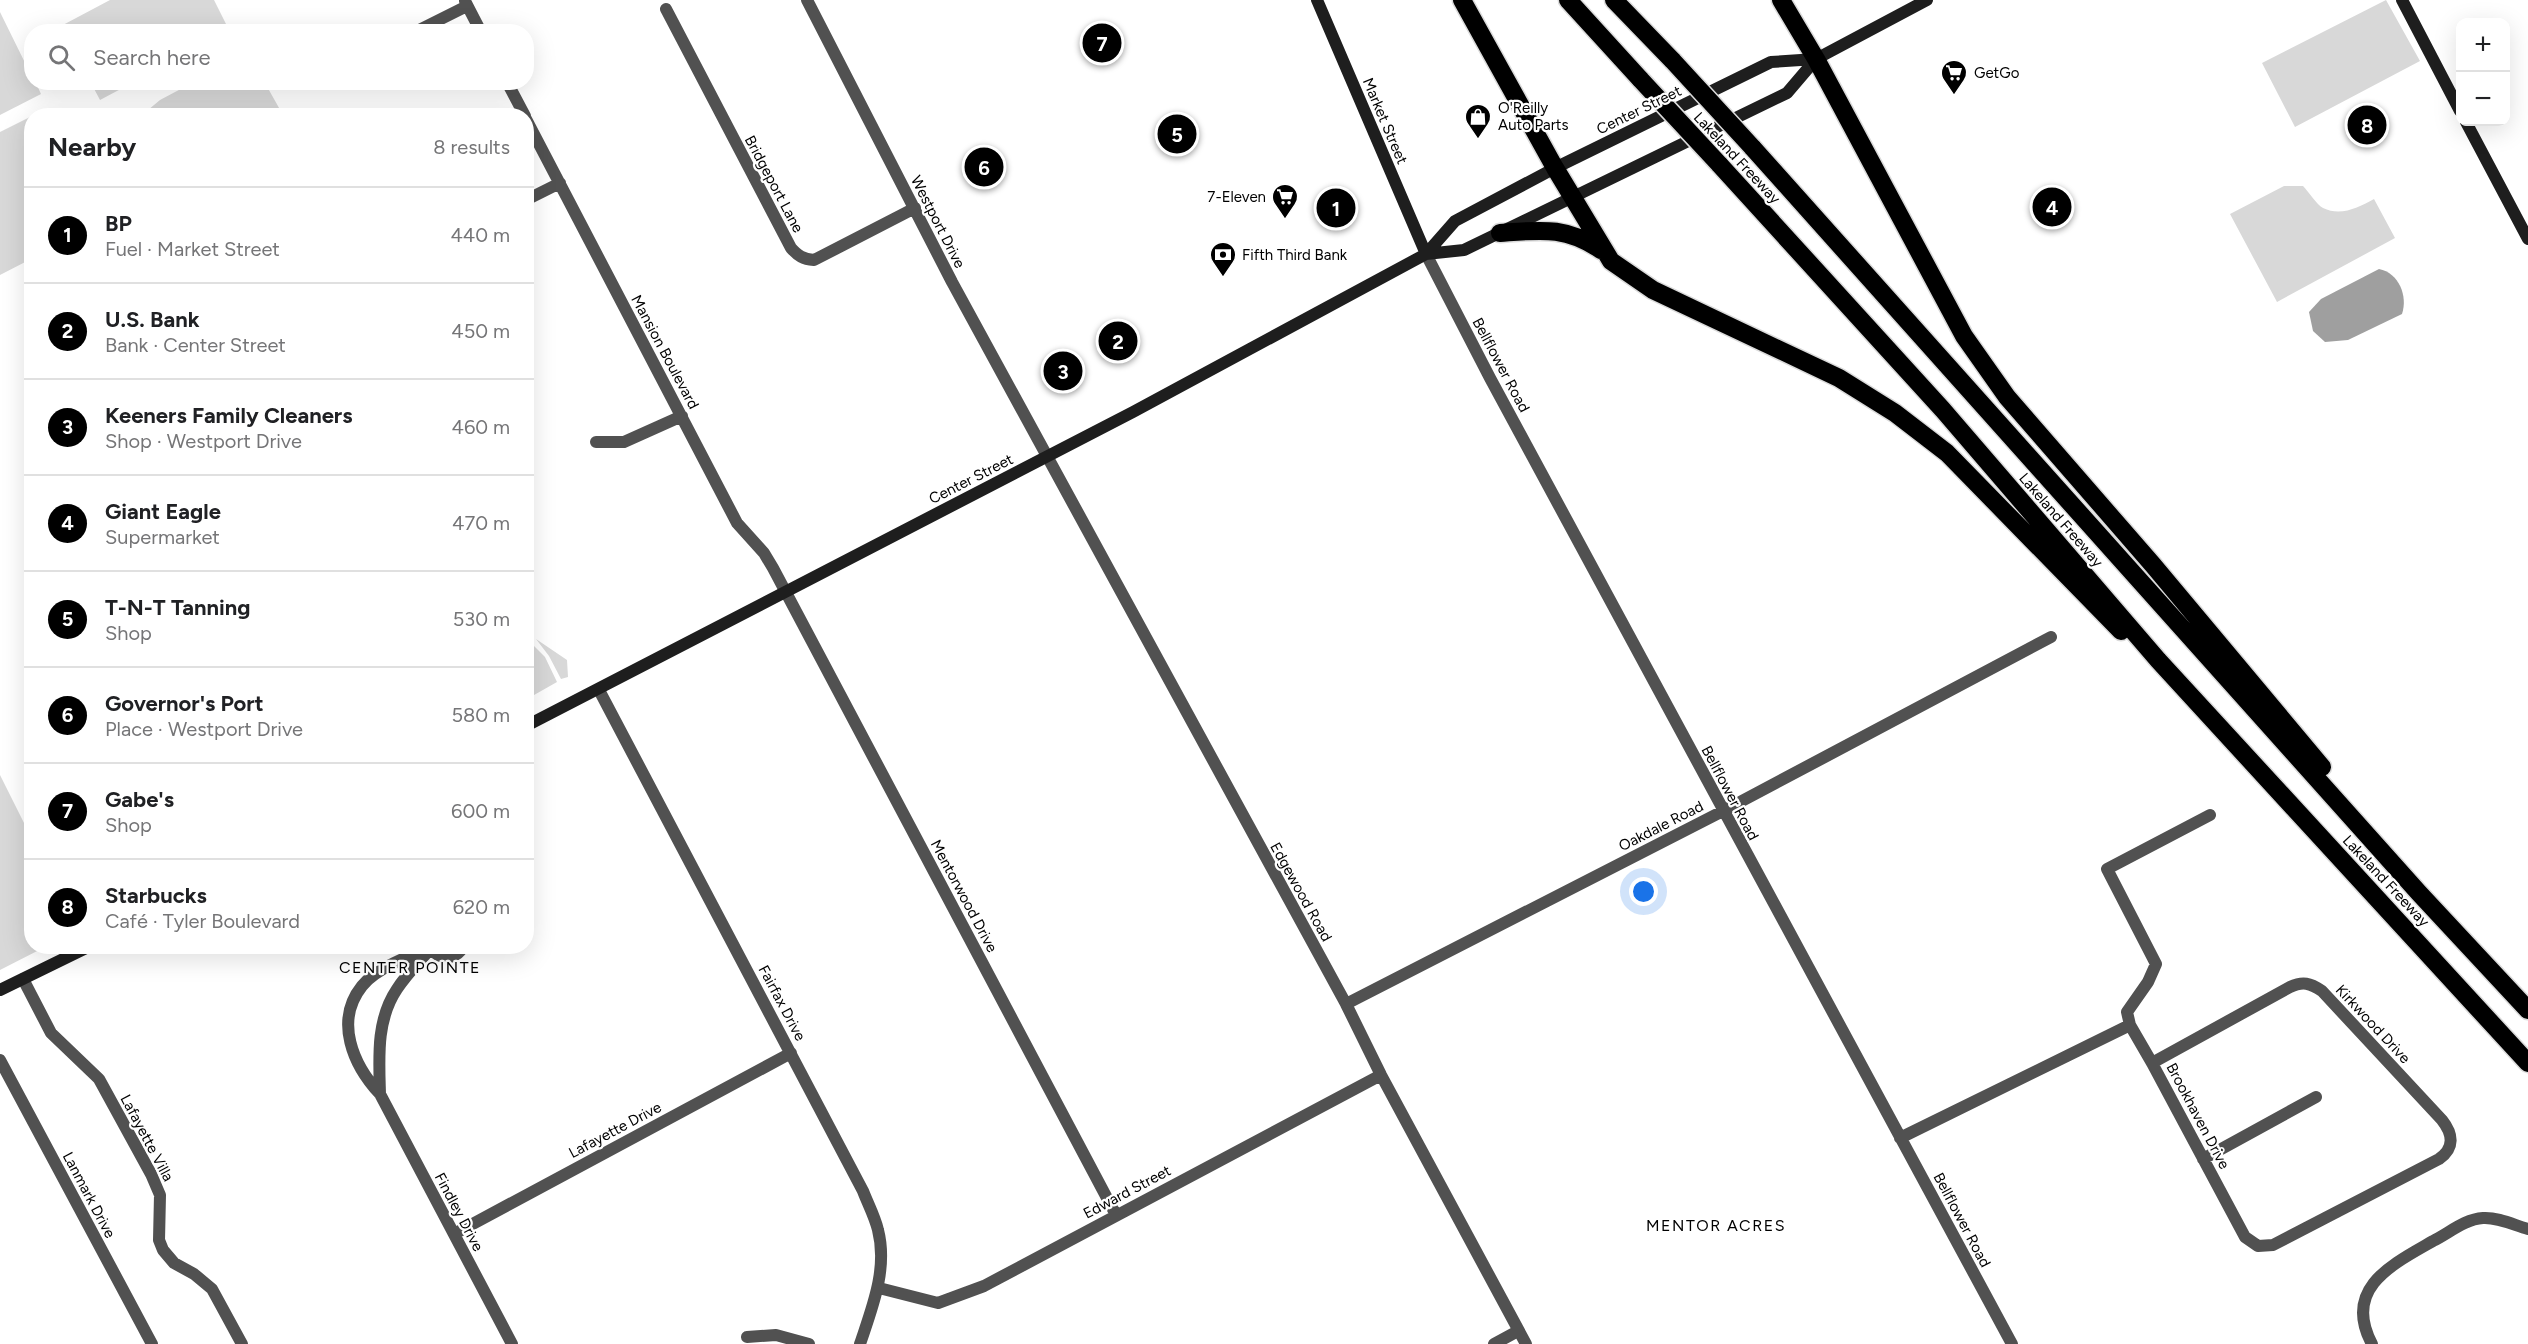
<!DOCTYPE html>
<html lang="en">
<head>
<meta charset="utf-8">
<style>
  body { margin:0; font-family:Figtree,sans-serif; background:#f2f2f2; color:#202124 }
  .controls { position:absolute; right:18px; top:18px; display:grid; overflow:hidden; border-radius:12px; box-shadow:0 6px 24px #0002 }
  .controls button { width:54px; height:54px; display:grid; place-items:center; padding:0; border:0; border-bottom:2px solid #e0e0e0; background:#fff; color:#202124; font:30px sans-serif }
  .you { position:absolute; left:1644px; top:892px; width:21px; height:21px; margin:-15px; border:4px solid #fff; border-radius:50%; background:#1a73e8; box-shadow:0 0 0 9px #1a73e833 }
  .badge { display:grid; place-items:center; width:39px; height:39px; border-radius:50%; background:#000; color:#fff; font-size:20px; font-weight:700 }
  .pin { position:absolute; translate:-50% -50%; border:3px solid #fff; box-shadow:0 2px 6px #0006 }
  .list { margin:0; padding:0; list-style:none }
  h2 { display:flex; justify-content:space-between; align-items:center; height:78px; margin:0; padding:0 24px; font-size:26px }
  h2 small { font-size:20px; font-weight:400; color:#757577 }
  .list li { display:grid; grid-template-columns:39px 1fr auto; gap:18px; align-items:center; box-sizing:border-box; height:96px; padding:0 24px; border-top:2px solid #e0e0e0 }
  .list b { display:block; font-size:22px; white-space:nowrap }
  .list p { margin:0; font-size:20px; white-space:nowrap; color:#757577 }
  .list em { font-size:20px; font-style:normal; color:#757577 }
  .icon { flex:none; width:33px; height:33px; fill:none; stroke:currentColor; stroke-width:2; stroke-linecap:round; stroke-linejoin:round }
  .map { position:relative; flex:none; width:2528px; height:1344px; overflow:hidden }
  .search { position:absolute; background:#fff; box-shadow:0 6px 24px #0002; left:24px; top:24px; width:510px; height:66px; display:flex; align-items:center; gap:15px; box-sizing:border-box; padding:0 21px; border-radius:24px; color:#757577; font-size:22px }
  .panel { position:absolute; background:#fff; box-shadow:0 6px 24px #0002; left:24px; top:108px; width:510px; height:846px; border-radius:24px }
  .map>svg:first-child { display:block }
</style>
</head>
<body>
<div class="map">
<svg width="2528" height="1344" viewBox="0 0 2528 1344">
  <rect width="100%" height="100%" fill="#fff"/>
  <path fill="#d8d8d8" d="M110,0H214L229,30L63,31L61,26Z
    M2386,0L2420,61L2295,127L2262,63Z
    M0,12L31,75L32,82L36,83L41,94L0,115Z
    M91,83H132L100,100Z
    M192,83H265L283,115H142L160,100Z
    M32,116L31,259L0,275V132Z
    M2284,186H2303C2309,192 2316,204 2323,208C2341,217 2359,207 2374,199L2395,238L2277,302L2230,214Z
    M526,638L545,657L557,682L527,699Z
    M536,639L567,660L568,677L561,679L549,656Z
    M0,775L31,837L32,946L45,947L0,970Z"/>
  <path fill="#9f9f9f" d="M2379,269C2399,273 2408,296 2402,314L2348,340L2325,342L2313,331L2309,312L2321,299Z"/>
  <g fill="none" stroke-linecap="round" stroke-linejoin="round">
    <defs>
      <path id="highway" d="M1462,0L1555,168L1611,261L1653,290L1839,378L1895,413L1947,453L2121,631
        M1568,0L1641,80
        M1614,0L1673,61
        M1781,0L1816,59L1964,336L2007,397L2153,565L2322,767
        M1752,147L2419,893L2528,1010
        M1719,164L1943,410L2158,660L2528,1063
        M1500,233C1541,230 1566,226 1601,250"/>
    </defs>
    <use href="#highway" stroke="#dbdbdb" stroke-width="21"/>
    <path stroke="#515151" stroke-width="12" d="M807,0L952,282L1346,1004L1381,1075L1526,1344
      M465,1L481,32
      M666,9L791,248C798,256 803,259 814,260L915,208
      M415,32L467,6
      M507,82L525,116
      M526,119L737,523L764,553L773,568L1116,1215
      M526,200L560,183
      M1426,254L1490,378L2012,1344
      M596,442H624L682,416
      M599,690L863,1191C868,1204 875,1217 878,1230C888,1269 872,1308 860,1344
      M429,946C439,961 455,961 464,946
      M430,949C410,955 375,969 362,986C334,1021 353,1065 380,1094L512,1344
      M23,979L51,1033L99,1079L151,1174L160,1195L159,1240L163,1250L174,1263L194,1274L212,1289L242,1344
      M1346,1004L1723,811L2051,637
      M2130,1025L2127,1012L2148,982L2156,964L2107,869L2210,815
      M0,1060L152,1344
      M380,1094C379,1058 376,1020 397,989C407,974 419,962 430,949
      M1900,1138L2130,1025L2152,1063L2245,1237L2258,1246L2273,1245L2439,1159C2455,1148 2453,1134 2442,1120L2322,991C2310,983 2303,981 2290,987L2152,1063
      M2203,1159L2316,1097
      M454,1234L791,1053
      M879,1288L938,1303L984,1286L1381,1075
      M747,1337L776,1335L809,1344
      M1494,1344L1518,1331
      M2372,1344C2342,1288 2393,1264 2433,1241C2449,1233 2465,1219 2483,1218C2498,1217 2514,1225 2528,1229"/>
    <path stroke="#1e1e1e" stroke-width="12" d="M1317,0L1426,254
      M2402,0L2460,111
      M2466,122L2528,239
      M1426,254L1464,250L1787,93L1816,59L1927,0
      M526,726L1133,412L1426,254L1455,221L1555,168L1771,62L1816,59
      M0,990L90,946"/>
    <use href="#highway" stroke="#000" stroke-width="18"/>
    <defs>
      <path id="highway-bridge" d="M1673,61L1752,147
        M1641,80L1719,164"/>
    </defs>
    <use href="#highway-bridge" stroke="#dbdbdb" stroke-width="21" stroke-linecap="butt"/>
    <use href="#highway-bridge" stroke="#000" stroke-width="18"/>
  </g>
  <defs>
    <symbol id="supermarket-pin" viewBox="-11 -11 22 30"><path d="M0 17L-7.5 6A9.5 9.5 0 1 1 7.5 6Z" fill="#000" stroke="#fff"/><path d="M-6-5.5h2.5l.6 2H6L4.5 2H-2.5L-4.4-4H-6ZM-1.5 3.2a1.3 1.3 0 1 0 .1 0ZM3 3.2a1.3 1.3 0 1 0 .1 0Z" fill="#fff"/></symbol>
    <symbol id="shop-pin" viewBox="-11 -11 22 30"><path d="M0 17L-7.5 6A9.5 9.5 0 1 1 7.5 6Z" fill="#000" stroke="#fff"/><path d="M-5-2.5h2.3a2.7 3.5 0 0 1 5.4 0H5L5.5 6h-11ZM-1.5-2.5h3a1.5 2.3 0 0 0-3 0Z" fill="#fff"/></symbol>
    <symbol id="bank-pin" viewBox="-11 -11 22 30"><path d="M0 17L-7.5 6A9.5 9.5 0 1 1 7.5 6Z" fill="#000" stroke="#fff"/><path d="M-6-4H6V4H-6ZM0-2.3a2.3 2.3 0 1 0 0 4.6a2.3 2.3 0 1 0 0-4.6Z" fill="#fff"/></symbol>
  </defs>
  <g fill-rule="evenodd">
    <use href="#supermarket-pin" x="1939" y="58" width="30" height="40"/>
    <use href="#shop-pin" x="1463" y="102" width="30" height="40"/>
    <use href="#supermarket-pin" x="1270" y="182" width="30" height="40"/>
    <use href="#bank-pin" x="1208" y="240" width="30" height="40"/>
  </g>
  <g text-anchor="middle" stroke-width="4.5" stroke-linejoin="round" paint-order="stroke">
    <g font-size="15" fill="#000" stroke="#fff" text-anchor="start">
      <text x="1974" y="78">GetGo</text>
      <text x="1498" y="113">O'Reilly<tspan x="1498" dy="17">Auto Parts</tspan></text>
      <text x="1266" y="202" text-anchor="end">7-Eleven</text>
      <text x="1242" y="260">Fifth Third Bank</text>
    </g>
    <g font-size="15" fill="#000" stroke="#fff">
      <text transform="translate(1639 110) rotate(-26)" y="5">Center Street</text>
      <text transform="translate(1385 121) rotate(67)" y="5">Market Street</text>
      <text transform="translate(1737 158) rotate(47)" y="5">Lakeland Freeway</text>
      <text transform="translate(774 184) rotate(62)" y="5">Bridgeport Lane</text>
      <text transform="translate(938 222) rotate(63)" y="5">Westport Drive</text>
      <text transform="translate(665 352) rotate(62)" y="5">Mansion Boulevard</text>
      <text transform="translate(1501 365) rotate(62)" y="5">Bellflower Road</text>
      <text transform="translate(971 479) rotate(-27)" y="5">Center Street</text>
      <text transform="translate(2061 520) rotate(49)" y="5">Lakeland Freeway</text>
      <text transform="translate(1730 793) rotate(62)" y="5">Bellflower Road</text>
      <text transform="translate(1661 826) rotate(-27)" y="5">Oakdale Road</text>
      <text transform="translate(2386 881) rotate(47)" y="5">Lakeland Freeway</text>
      <text transform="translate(1301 892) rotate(61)" y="5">Edgewood Road</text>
      <text transform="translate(964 896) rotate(62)" y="5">Mentorwood Drive</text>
      <text transform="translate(782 1003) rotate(62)" y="5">Fairfax Drive</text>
      <text transform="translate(2373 1024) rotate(47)" y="5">Kirkwood Drive</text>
      <text transform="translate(2198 1116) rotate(62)" y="5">Brookhaven Drive</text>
      <text transform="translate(615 1130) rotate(-28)" y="5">Lafayette Drive</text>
      <text transform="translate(147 1138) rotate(62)" y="5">Lafayette Villa</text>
      <text transform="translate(1127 1192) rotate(-28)" y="5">Edward Street</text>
      <text transform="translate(89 1195) rotate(62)" y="5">Lanmark Drive</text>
      <text transform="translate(459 1212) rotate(62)" y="5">Findley Drive</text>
      <text transform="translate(1962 1220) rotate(62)" y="5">Bellflower Road</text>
    </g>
    <g font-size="16" letter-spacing="1.5" fill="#000" stroke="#fff">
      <text x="410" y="973">CENTER POINTE</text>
      <text x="1716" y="1231">MENTOR ACRES</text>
    </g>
  </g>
</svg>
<div class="controls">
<button>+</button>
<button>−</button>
</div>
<div class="you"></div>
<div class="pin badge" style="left:1336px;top:208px">1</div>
<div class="pin badge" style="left:1118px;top:341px">2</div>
<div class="pin badge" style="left:1063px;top:371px">3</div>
<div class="pin badge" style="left:2052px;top:207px">4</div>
<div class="pin badge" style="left:1177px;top:134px">5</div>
<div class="pin badge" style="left:984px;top:167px">6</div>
<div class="pin badge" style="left:1102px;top:43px">7</div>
<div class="pin badge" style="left:2367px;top:125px">8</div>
<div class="search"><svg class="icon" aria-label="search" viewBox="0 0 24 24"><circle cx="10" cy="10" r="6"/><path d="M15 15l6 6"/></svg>Search here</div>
<section class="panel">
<h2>Nearby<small>8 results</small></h2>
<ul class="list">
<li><span class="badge">1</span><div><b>BP</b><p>Fuel · Market Street</p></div><em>440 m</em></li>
<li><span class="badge">2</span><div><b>U.S. Bank</b><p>Bank · Center Street</p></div><em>450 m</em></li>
<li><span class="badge">3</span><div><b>Keeners Family Cleaners</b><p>Shop · Westport Drive</p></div><em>460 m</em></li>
<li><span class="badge">4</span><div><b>Giant Eagle</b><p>Supermarket</p></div><em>470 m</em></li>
<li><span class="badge">5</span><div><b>T-N-T Tanning</b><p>Shop</p></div><em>530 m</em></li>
<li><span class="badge">6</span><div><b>Governor's Port</b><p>Place · Westport Drive</p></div><em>580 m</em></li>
<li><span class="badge">7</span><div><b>Gabe's</b><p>Shop</p></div><em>600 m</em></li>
<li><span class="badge">8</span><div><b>Starbucks</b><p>Café · Tyler Boulevard</p></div><em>620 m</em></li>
</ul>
</section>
</div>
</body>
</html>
